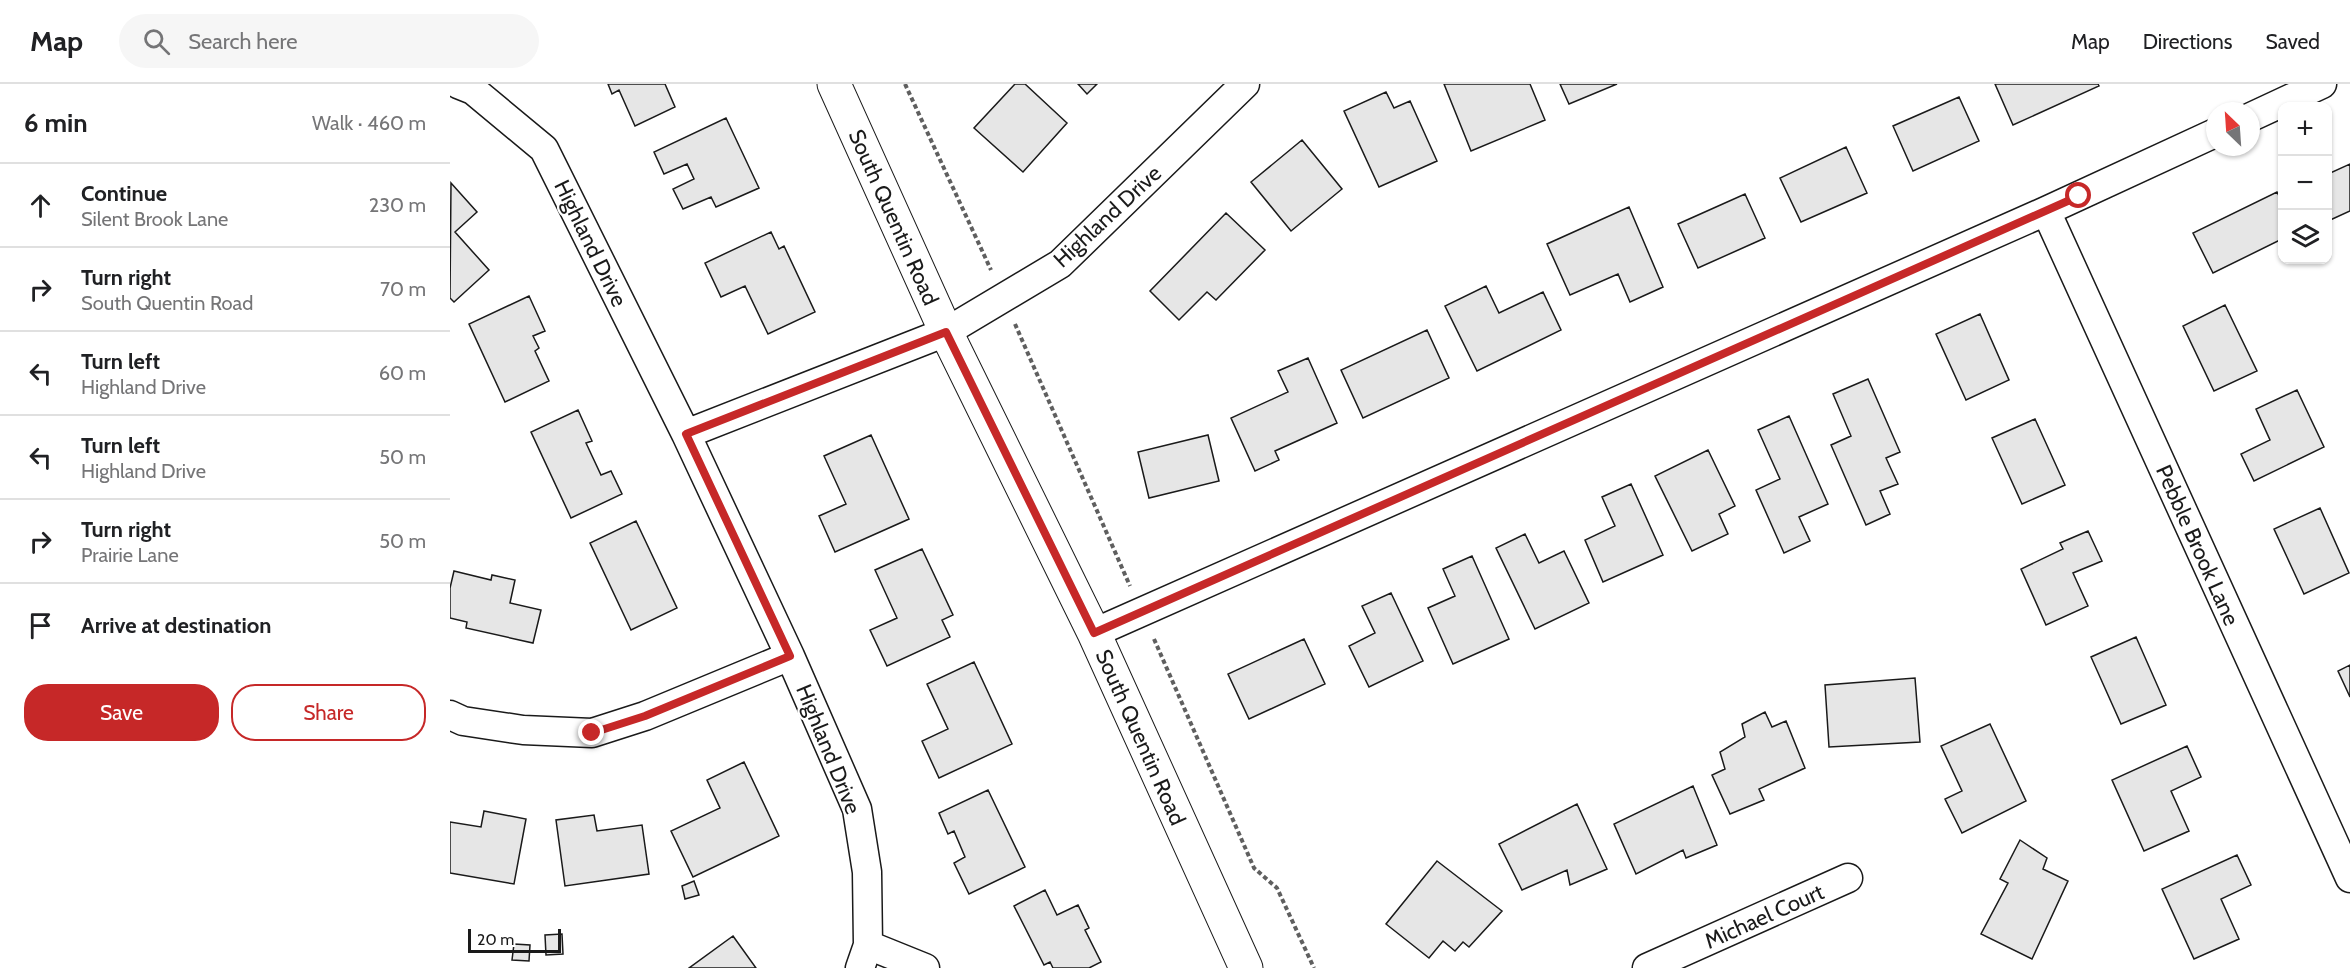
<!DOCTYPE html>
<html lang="en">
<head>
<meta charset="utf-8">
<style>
  body { margin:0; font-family:Cabin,sans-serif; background:#f6f6f6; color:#202124 }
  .controls { position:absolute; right:18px; top:18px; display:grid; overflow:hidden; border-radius:12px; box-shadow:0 2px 4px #0004 }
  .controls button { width:54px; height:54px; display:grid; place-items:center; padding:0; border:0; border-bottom:2px solid #e0e0e0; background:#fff; color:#202124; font:30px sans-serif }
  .compass { position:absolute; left:1756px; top:18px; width:54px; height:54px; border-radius:50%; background:#fff; box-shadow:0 2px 4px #0004; rotate:335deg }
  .scale { position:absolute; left:18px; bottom:15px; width:93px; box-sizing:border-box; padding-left:6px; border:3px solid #1a1a1a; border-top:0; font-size:16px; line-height:21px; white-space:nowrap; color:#1a1a1a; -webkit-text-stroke:4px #fff; paint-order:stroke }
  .stop { position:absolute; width:18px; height:18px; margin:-14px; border:4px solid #c62828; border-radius:50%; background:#fff }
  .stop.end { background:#c62828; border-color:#fff; box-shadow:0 2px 6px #0008 }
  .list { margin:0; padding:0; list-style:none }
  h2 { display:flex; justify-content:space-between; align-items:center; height:78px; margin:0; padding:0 24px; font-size:26px }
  h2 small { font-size:20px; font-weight:400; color:#757577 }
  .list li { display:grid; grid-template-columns:39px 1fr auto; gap:18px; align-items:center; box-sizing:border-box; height:84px; padding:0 24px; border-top:2px solid #e0e0e0 }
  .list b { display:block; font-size:22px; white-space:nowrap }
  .list p { margin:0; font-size:20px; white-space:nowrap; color:#757577 }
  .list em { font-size:20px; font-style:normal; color:#757577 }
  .actions { display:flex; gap:12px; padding:18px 24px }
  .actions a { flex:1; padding:14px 0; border:2px solid #c62828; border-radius:24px; text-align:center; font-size:21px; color:#c62828 }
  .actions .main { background:#c62828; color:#fff }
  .icon { flex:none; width:33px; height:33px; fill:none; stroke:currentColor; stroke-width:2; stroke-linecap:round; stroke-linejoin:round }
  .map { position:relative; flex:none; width:1900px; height:884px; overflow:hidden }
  header { display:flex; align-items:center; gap:36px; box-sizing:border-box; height:84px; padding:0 30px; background:#fff; border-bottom:2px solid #e0e0e0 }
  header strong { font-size:28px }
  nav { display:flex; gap:33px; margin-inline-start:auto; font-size:21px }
  .search { width:420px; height:54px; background:#f6f6f6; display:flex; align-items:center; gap:15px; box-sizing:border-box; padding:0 21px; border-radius:33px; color:#757577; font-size:22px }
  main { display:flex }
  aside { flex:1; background:#fff }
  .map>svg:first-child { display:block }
</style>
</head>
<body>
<header>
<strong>Map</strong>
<div class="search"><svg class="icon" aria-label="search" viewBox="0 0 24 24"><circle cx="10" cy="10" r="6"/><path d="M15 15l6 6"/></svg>Search here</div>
<nav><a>Map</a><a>Directions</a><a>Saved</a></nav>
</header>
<main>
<aside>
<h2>6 min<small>Walk · 460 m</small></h2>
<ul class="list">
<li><svg class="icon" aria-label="ahead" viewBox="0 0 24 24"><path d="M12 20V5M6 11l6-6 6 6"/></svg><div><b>Continue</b><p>Silent Brook Lane</p></div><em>230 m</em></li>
<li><svg class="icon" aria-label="right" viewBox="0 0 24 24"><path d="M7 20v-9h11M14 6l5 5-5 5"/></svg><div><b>Turn right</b><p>South Quentin Road</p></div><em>70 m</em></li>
<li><svg class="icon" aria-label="left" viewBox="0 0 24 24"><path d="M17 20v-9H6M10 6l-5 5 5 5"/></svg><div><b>Turn left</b><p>Highland Drive</p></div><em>60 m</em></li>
<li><svg class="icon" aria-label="left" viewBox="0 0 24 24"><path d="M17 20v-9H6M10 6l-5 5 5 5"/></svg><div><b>Turn left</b><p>Highland Drive</p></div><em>50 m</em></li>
<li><svg class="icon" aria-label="right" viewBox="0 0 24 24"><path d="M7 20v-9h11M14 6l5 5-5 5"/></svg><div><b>Turn right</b><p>Prairie Lane</p></div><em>50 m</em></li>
<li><svg class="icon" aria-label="arrive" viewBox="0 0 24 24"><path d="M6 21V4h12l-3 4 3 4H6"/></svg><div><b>Arrive at destination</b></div></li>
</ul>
<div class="actions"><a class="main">Save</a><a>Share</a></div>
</aside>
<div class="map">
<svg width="1900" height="884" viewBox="0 0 1900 884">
  <rect width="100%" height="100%" fill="#fff"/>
  <path fill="#e6e6e6" stroke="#1a1a1a" stroke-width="1.5" d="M158,0H215L225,23L185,42L169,6L162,10Z
    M565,0H575L617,39L573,88L524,44Z
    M628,0H647L637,10Z
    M994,0H1080L1095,36L1021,67Z
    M1110,0H1167L1119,20Z
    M1545,0H1648L1649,2L1563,41Z
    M936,8L944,24L960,17L987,77L929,103L894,27Z
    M1509,13L1529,57L1463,87L1443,42Z
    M276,34L309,104L266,123L261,113L233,125L223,105L244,95L237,80L214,90L204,68Z
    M852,56L892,105L841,147L801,98Z
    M1396,63L1417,109L1351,138L1330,94Z
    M1900,80V127L1878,137V90Z
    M1,99L27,128L5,148L39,186L4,218L0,214Z
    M1827,108L1832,118V155L1763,189L1743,149Z
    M1295,110L1315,154L1248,184L1228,140Z
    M1179,123L1213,203L1180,218L1168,190L1120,211L1097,160Z
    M776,129L815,166L766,216L757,208L729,236L700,207Z
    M321,148L329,165L334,162L365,228L318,250L295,202L271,213L255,179Z
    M1036,202L1049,229L1093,208L1111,246L1027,287L995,222Z
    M79,212L95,247L83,252L89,264L85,267L99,297L55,318L19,240Z
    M1775,221L1807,287L1764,307L1733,242Z
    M1530,230L1559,296L1516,316L1486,250Z
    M977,246L999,294L913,334L891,286Z
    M858,274L887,339L825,367L829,376L805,387L781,334L838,308L828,287Z
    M1418,295L1450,368L1436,374L1448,400L1430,407L1440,430L1416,441L1381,361L1401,352L1383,310Z
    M1847,306L1874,363L1804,397L1791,370L1820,356L1806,325Z
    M128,326L142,357L136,359L151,391L161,387L172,410L121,434L81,348Z
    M1339,332L1378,420L1349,433L1360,457L1334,469L1306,406L1330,395L1308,346Z
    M1585,335L1615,401L1572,420L1542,354Z
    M421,351L459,435L385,468L369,432L396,420L374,372Z
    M758,351L769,397L699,414L688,368Z
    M1258,366L1285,422L1269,430L1278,450L1242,467L1205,392Z
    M1181,400L1213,471L1153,498L1135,456L1165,442L1152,413Z
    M1870,424L1899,489L1854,510L1824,445Z
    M186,437L227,524L181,546L140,459Z
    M1638,447L1652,477L1623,489L1638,522L1596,541L1571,485L1613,465L1610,459Z
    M1075,450L1089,479L1114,467L1139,519L1085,545L1046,464Z
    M472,465L503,531L492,536L500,553L437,582L420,546L447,534L425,486Z
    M1022,472L1059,555L1003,580L978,524L1005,512L993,485Z
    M4,487L41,496L42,491L65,496L60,519L91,526L83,559L16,544L17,538L0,534V504Z
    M941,509L973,577L919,603L899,562L925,549L912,522Z
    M1686,553L1716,621L1671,640L1641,573Z
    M854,555L875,600L799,635L778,590Z
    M524,578L562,660L489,694L472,657L498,645L477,600Z
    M1900,581V613L1888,587Z
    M1465,594L1470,658L1379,663L1375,601Z
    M1315,628L1322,643L1336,637L1355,684L1309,705L1314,716L1280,730L1262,691L1275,685L1270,668L1295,653L1292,640Z
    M1540,640L1576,717L1512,749L1495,715L1512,707L1491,662Z
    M1737,662L1751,693L1721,707L1739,747L1694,767L1662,696Z
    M294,678L329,752L243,793L221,747L270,724L257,696Z
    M1243,702L1267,761L1236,774L1233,766L1186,790L1164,740Z
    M538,706L575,783L519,810L504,779L515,773L504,747L498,750L489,729Z
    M1127,720L1157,785L1120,801L1117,786L1072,806L1049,760Z
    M34,727L76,735L64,800L0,789V738L31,743Z
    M144,731L147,747L192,741L199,790L115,802L106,736Z
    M1570,756L1597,774L1593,785L1618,797L1582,875L1531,850L1558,799L1550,795Z
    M1787,771L1801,801L1771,815L1789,855L1744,875L1712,805Z
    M987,777L1052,827L1019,863L1013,858L1005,867L993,857L979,874L936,840Z
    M244,797L249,811L235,815L232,802Z
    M595,806L607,831L628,821L639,844L635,846L651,878L639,884H603L600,878L594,881L564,822Z
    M112,850L113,870L96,871L95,851Z
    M283,852L306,884H239Z
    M64,860L80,861L79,877L62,876Z"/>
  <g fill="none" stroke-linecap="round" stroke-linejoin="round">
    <defs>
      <path id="street" d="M8,0L23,6L94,65L236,350L340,572L407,725L417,788L418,861L410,884
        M1801,33L1872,0
        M1596,127L1900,794
        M236,350L496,248L610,180L795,0
        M644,549L1596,127L1765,49
        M0,631L13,637L73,646L142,649L195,632L340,572
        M418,861L475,884
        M1197,884L1398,794"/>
      <path id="secondary" d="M384,0L496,248L644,549L796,884"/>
    </defs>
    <use href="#street" stroke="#1a1a1a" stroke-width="31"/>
    <use href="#secondary" stroke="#1a1a1a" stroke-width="35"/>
    <path stroke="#5f5f5f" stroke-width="4" stroke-dasharray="4.5 3" stroke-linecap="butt" d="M455,0L541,186
      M565,240L680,502
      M704,555L804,784L827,804L864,884"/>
    <use href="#street" stroke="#fff" stroke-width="28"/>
    <use href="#secondary" stroke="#fff" stroke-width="33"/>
  </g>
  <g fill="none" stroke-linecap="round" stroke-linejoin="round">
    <path stroke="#c62828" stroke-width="8" d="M142,649L195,632L340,572L236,350L496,248L644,549L1629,112"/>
  </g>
  <g text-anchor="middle" stroke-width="4.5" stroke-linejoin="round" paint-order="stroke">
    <g font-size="22" fill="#1a1a1a" stroke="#fff">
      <text transform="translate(657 132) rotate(-43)" y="8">Highland Drive</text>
      <text transform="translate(444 133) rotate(66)" y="8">South Quentin Road</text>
      <text transform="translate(141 159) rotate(64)" y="8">Highland Drive</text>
      <text transform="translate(1748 461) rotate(66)" y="8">Pebble Brook Lane</text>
      <text transform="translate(691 653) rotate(66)" y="8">South Quentin Road</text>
      <text transform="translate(379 665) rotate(68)" y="8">Highland Drive</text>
      <text transform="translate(1314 832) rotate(-24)" y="8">Michael Court</text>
    </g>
  </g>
</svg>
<div class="controls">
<button>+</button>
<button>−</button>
<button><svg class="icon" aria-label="layers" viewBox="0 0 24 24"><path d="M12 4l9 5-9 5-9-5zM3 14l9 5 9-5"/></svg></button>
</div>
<svg class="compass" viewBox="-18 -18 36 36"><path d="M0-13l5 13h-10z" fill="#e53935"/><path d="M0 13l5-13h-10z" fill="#757577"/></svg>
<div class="scale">20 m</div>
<div class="stop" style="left:1629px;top:112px"></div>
<div class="stop end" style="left:142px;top:649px"></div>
</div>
</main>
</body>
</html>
